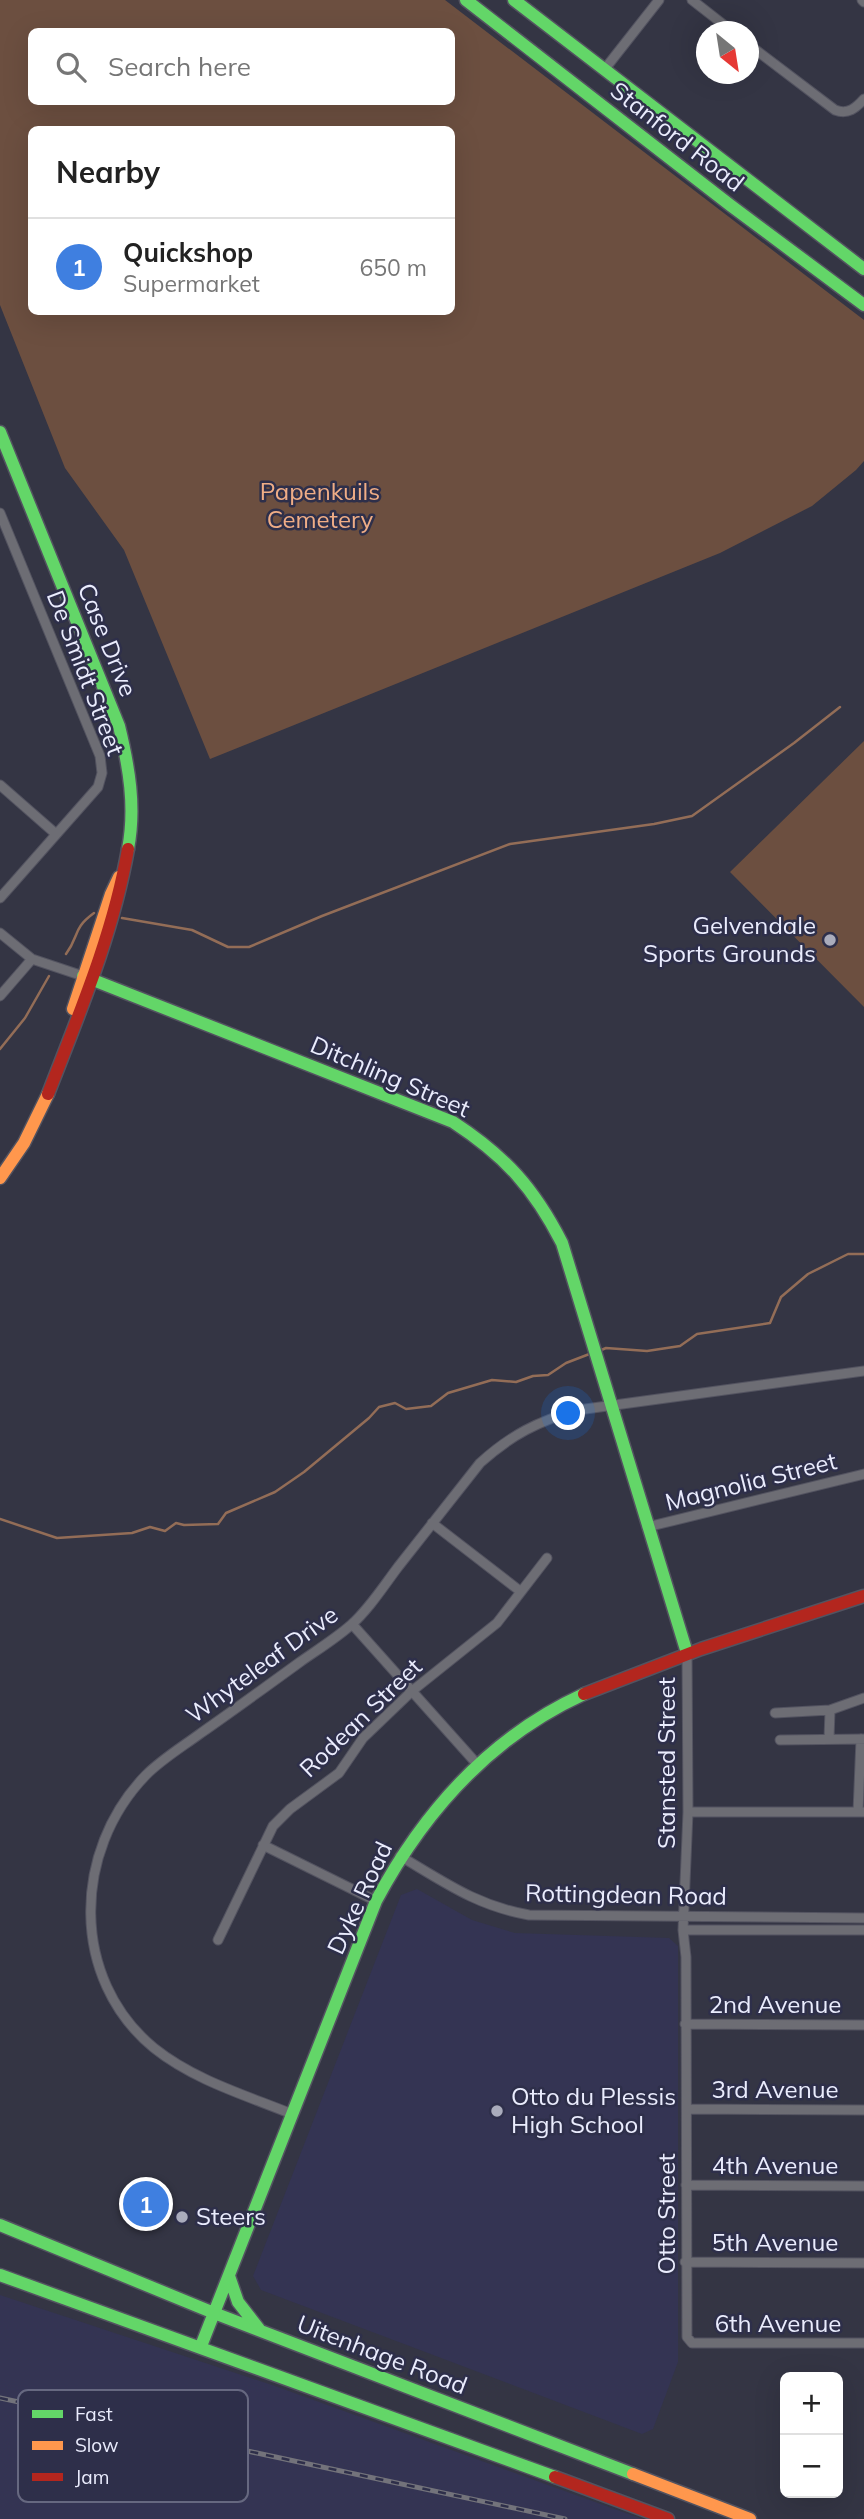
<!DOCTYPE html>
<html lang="en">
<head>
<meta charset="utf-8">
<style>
  body { margin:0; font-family:Mulish,sans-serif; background:#f2f2f2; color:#222 }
  .controls { position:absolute; right:21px; bottom:21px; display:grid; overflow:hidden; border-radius:10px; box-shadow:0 7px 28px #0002 }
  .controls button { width:63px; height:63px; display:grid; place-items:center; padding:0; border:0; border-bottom:2px solid #e0e0e0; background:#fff; color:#222; font:35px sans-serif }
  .compass { position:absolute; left:696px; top:21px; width:63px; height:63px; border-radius:50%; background:#fff; box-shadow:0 7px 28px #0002; rotate:150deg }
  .you { position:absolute; left:569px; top:1414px; width:24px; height:24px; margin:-18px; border:5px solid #fff; border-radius:50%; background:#1a73e8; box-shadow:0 0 0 10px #1a73e833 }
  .badge { display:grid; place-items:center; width:46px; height:46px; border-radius:50%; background:#0f766e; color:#fff; font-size:23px; font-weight:700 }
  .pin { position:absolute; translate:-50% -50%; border:4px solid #fff; box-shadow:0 2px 7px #0006 }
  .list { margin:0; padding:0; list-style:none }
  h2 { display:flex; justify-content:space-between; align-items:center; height:91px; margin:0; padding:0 28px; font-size:30px }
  h2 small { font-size:23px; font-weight:400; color:#767676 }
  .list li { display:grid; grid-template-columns:46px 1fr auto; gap:21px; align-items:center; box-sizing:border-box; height:98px; padding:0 28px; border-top:2px solid #e0e0e0 }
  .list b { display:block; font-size:26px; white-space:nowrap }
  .list p { margin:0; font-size:23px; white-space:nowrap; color:#767676 }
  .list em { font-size:23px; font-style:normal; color:#767676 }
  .icon { flex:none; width:38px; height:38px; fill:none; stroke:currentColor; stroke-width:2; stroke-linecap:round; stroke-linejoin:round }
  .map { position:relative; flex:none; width:864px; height:2519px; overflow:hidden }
  .search { position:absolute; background:#fff; box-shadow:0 7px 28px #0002; left:28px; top:28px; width:427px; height:77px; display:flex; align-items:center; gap:18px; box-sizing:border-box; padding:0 24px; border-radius:10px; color:#767676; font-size:26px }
  .panel { position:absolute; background:#fff; box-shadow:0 7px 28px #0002; left:28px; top:126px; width:427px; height:189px; border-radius:10px }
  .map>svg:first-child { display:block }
</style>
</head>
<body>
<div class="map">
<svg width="864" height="2519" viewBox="0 0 864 2519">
  <rect width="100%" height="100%" fill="#343544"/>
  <path fill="#343453" d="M417,1889L472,1920L515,1933L669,1938L678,1946V2362L653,2429L642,2434L261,2290L253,2276L401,1895Z
    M0,2295L275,2386L642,2519H0Z"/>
  <path fill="#6c4f40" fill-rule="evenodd" d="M0,0H445L864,320V461L856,470L812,506L720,553L210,759L124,550L65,468L0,305ZM32,32H452V102H32ZM32,130H452V312H32Z
    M864,741V1007L730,872Z"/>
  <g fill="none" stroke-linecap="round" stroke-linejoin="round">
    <path stroke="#936d57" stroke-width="2.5" d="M122,918L192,930L228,947H249L322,916L510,844L654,824L692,816L794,743L840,707
      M66,954C80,935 72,929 94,913
      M0,1049L25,1018L49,976
      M599,1351L606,1348L647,1351L680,1346L697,1334L770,1323L781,1297L808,1274L848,1254H864
      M0,1519L57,1538L132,1533L150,1527L165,1531L176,1523L184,1525L218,1524L226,1513L275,1492L304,1472L369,1418L379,1407L395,1403L406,1409L431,1406L448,1393L492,1380L516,1382L533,1376L548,1375L566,1363L592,1353"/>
    <defs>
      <path id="street" d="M692,0L733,32
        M862,0L864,2
        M748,44L835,110C848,115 856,108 864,99
        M604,70L659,0
        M0,513L100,756L102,773L98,787L0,898
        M0,785L56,834
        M0,933L32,959L83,976
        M0,996L32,959
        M432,1523L520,1591
        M647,1527L864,1474
        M352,1624L477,1764
        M687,1653L688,1812L683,1930L686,1957L687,2337L692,2343H864
        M775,1713L830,1710L864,1698
        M829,1739L830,1710
        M780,1740L864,1739
        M688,1812H864
        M858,1812L861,1739
        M263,1845L376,1901
        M400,1856C444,1882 477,1906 529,1915L864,1918
        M683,1930H864
        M218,1940L273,1826L290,1809L339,1773L363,1738L412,1691L497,1623L547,1558
        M685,2024L864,2025
        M687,2109L864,2110
        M292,2114C245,2095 194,2080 154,2048C70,1979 72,1851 146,1775C162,1759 182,1747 201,1733C234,1710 267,1686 300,1662C317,1650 335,1639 351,1625C369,1609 383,1587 398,1567C425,1533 452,1498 480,1463C511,1435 538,1421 578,1410L864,1371
        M686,2185L864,2186
        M685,2262L864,2263"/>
      <path id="fast" d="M466,0L730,205L864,305
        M514,0L864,269
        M0,432L119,726C129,767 136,807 128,849
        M83,976L453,1122C505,1156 534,1188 562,1243L687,1653
        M0,2225L214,2313L633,2474
        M0,2275L555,2477
        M229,2276L238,2302L259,2329
        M201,2346L376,1901C424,1811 490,1737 584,1694"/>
      <path id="slow" d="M73,1009L111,894L119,877
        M0,1178L24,1143L48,1094
        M633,2474L750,2519"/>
      <path id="jam" d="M48,1094C79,1014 113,934 128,849
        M584,1694L701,1649L864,1596
        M555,2477L668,2519"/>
    </defs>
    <use href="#street" stroke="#535360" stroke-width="11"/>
    <use href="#fast" stroke="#535360" stroke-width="15"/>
    <use href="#slow" stroke="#535360" stroke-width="15"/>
    <use href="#jam" stroke="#535360" stroke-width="15"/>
    <use href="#street" stroke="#6d6d74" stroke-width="9"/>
    <use href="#fast" stroke="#63d668" stroke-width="12"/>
    <use href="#slow" stroke="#ff974d" stroke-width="12"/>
    <use href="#jam" stroke="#b3261e" stroke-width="12"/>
    <defs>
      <path id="rail" d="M0,2398L565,2519"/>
    </defs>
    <use href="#rail" stroke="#73737b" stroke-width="5"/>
    <use href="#rail" stroke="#2e2f4a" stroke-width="2.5" stroke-dasharray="8" stroke-linecap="butt"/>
  </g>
  <g fill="#aaacbc" stroke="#2e2f4a" stroke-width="2.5">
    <circle cx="830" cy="940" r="7"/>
    <circle cx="497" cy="2111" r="7"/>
    <circle cx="182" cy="2217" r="7"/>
  </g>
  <g text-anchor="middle" stroke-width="5" stroke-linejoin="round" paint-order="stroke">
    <g font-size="24" fill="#eaecfd" stroke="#2e2f4a">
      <text transform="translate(677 137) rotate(38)" y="8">Stanford Road</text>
      <text transform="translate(107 640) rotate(68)" y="8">Case Drive</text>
      <text transform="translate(85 673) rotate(69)" y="8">De Smidt Street</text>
      <text transform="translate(390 1077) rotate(23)" y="8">Ditchling Street</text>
      <text transform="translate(751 1482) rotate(-14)" y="8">Magnolia Street</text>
      <text transform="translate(262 1665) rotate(-36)" y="8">Whyteleaf Drive</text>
      <text transform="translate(361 1718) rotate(-44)" y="8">Rodean Street</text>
      <text transform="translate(667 1763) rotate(-90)" y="8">Stansted Street</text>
      <text transform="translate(626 1895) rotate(1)" y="8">Rottingdean Road</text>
      <text transform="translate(360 1898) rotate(-65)" y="8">Dyke Road</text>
      <text x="775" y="2013">2nd Avenue</text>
      <text x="775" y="2098">3rd Avenue</text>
      <text x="775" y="2174">4th Avenue</text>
      <text transform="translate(667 2214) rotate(-90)" y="8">Otto Street</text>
      <text x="775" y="2251">5th Avenue</text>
      <text x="778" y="2332">6th Avenue</text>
      <text transform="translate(382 2355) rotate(21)" y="8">Uitenhage Road</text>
    </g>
    <g font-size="24" fill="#efad86" stroke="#2e2f4a">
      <text x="320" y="500">Papenkuils<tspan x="320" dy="28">Cemetery</tspan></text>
    </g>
    <g font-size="24" fill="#eaecfd" stroke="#2e2f4a" text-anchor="start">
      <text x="816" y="934" text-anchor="end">Gelvendale<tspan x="816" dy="28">Sports Grounds</tspan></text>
      <text x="511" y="2105">Otto du Plessis<tspan x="511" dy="28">High School</tspan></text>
      <text x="196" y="2225">Steers</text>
    </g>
  </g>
  <rect x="18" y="2390" width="230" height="112" rx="10" fill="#2e2f4a" stroke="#666880" stroke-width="2"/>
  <rect x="32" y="2410" width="31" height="8" fill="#63d668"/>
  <rect x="32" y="2441" width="31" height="9" fill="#ff974d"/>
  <rect x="32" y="2473" width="31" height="8" fill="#b3261e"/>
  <g font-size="19" fill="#eaecfd">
    <text x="75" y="2421">Fast</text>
    <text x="75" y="2452">Slow</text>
    <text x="75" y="2484">Jam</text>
  </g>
</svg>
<div class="controls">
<button>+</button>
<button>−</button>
</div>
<svg class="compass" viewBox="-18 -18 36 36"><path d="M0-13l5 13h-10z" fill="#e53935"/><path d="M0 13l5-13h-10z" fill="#767676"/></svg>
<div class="you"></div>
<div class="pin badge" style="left:146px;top:2204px;background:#3f7fe0">1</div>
<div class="search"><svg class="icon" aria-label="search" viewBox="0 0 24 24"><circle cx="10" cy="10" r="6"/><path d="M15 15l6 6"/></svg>Search here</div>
<section class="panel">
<h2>Nearby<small></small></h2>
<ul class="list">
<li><span class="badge" style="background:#3f7fe0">1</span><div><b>Quickshop</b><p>Supermarket</p></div><em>650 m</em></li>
</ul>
</section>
</div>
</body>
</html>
